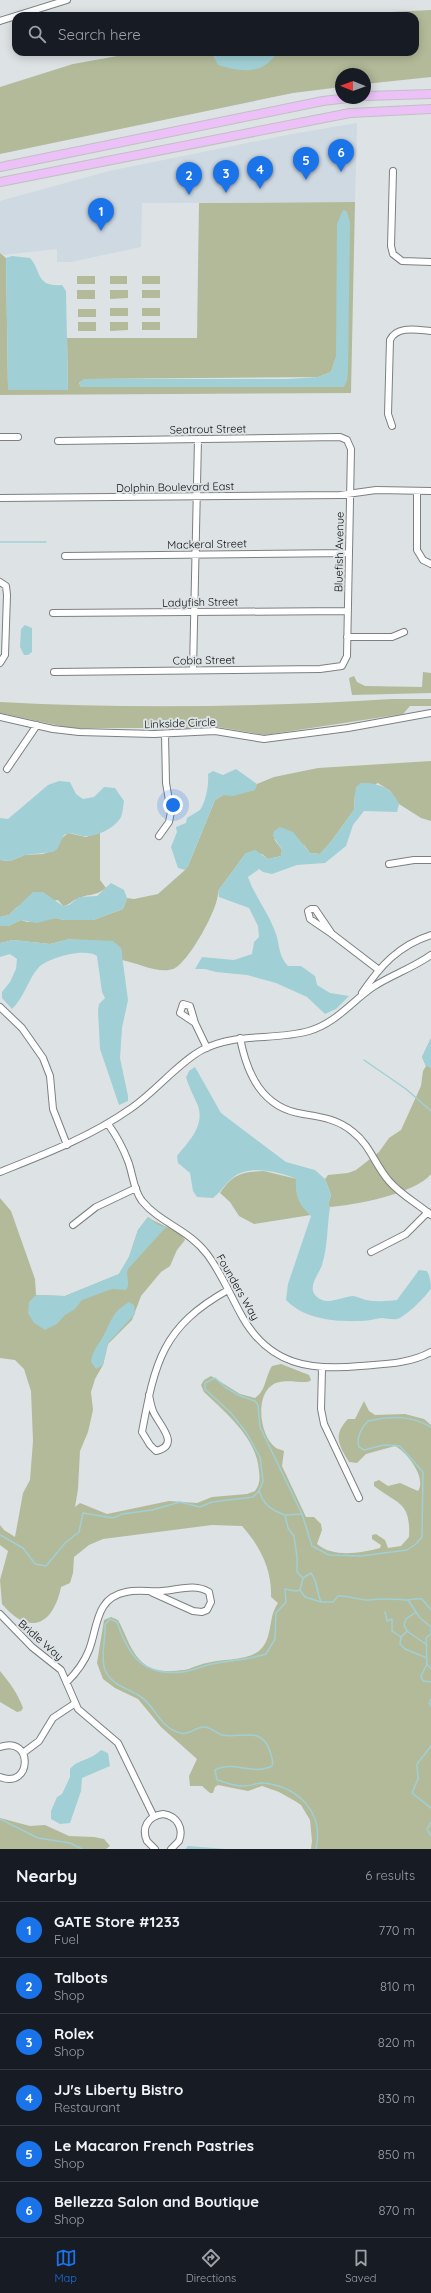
<!DOCTYPE html>
<html lang="en">
<head>
<meta charset="utf-8">
<style>
  body { margin:0; font-family:Quicksand,sans-serif; background:#242831; color:#f1f3f6 }
  .compass { position:absolute; left:335px; top:68px; width:36px; height:36px; border-radius:50%; background:#171b24; box-shadow:0 2px 10px #0003; rotate:271deg }
  .you { position:absolute; left:173px; top:805px; width:14px; height:14px; margin:-10px; border:3px solid #fff; border-radius:50%; background:#1a73e8; box-shadow:0 0 0 6px #1a73e833 }
  .badge { display:grid; place-items:center; width:26px; height:26px; border-radius:50%; background:#1a73e8; color:#fff; font-size:13px; font-weight:700 }
  .pin { position:absolute; translate:-50% -33px; filter:drop-shadow(0 1px 2px #0008) }
  .pin::after { content:''; position:absolute; top:21px; width:14px; height:12px; background:inherit; clip-path:polygon(0 0,100% 0,50% 100%) }
  .list { margin:0; padding:0; list-style:none }
  h2 { display:flex; justify-content:space-between; align-items:center; height:52px; margin:0; padding:0 16px; font-size:17px }
  h2 small { font-size:13px; font-weight:400; color:#9ea1a6 }
  .list li { display:grid; grid-template-columns:26px 1fr auto; gap:12px; align-items:center; box-sizing:border-box; height:56px; padding:0 16px; border-top:1px solid #363941 }
  .list b { display:block; font-size:15px; white-space:nowrap }
  .list p { margin:0; font-size:13px; white-space:nowrap; color:#9ea1a6 }
  .list em { font-size:13px; font-style:normal; color:#9ea1a6 }
  .icon { flex:none; width:22px; height:22px; fill:none; stroke:currentColor; stroke-width:2; stroke-linecap:round; stroke-linejoin:round }
  .map { position:relative; flex:none; width:431px; height:1849px; overflow:hidden }
  .search { position:absolute; background:#171b24; box-shadow:0 2px 10px #0003; left:12px; right:12px; top:12px; height:44px; display:flex; align-items:center; gap:10px; box-sizing:border-box; padding:0 14px; border-radius:12px; color:#9ea1a6; font-size:15px }
  .sheet { height:388px; background:#171b24 }
  nav { display:flex; justify-content:space-around; align-items:center; box-sizing:border-box; height:56px; border-top:1px solid #363941; background:#171b24; font-size:11px; color:#9ea1a6 }
  nav a { display:grid; justify-items:center; gap:2px }
  nav .on { color:#1a73e8 }
  .map>svg:first-child { display:block }
</style>
</head>
<body>
<div class="map">
<svg width="431" height="1849" viewBox="0 0 431 1849">
  <rect width="100%" height="100%" fill="#dde2e5"/>
  <path fill="#ced9e2" d="M357,123L355,202L142,203L141,247L71,262H57V249L2,255L0,253V201L109,171L292,134Z"/>
  <path fill="#b3ba99" fill-rule="evenodd" d="M431,10V77L365,84V74H341V87L293,93L0,154V87L73,64L140,52H415V16H376L391,12Z
    M355,202L351,393L0,395V253L6,258L8,388L10,390H68L67,338H197L199,203ZM336,357L344,387H81L79,383L85,379L318,377L331,372Z
    M77,276H95V284H77Z
    M110,276H127V284H110Z
    M142,276H160V284H142Z
    M77,290H95V299H77Z
    M110,290H128V298L110,299Z
    M142,290H160V298H142Z
    M110,308H128V316H110Z
    M142,308H160V316H142Z
    M78,309H96V317H78Z
    M78,322H96V331H78Z
    M110,322H128V330L110,331Z
    M142,322H160V330H142Z
    M423,672L431,673V693L352,695L349,678L354,676L357,682L365,686L422,687Z
    M392,699H431V706H410L403,714L265,735L218,727L158,730L142,728H70L0,713V702C130,709 262,707 392,699Z
    M431,761V821L421,818L399,804L390,791L378,783L355,794L354,810L330,843L320,854L310,853L304,845L274,839L282,850L281,856L268,859L262,854L246,853L218,891C220,906 188,964 173,969C158,974 138,963 122,960L121,948L70,939L50,944L13,940L0,943V926H8L21,920L27,922L56,918L64,920H93L123,909L127,898L134,899L158,894L185,870L188,866L215,800L223,795L254,790L257,784L274,777L318,768Z
    M100,832V880L106,888C95,897 89,893 77,899C71,901 70,905 63,906L58,900L17,907L9,915L0,917V860L10,861L25,855L43,854L57,849L61,839L68,833L86,837Z
    M431,1038V1174C415,1194 355,1205 330,1207L328,1205L331,1195L325,1179L328,1175L348,1173L356,1170L379,1152L389,1138L401,1130L421,1086L423,1071L426,1066L422,1057Z
    M264,1171L297,1179C295,1191 301,1208 311,1215L254,1224L239,1216L230,1202L220,1193C233,1174 241,1172 264,1171Z
    M0,1198L11,1211L35,1279L36,1295L65,1296L119,1274L129,1257L138,1230L148,1217C159,1225 179,1230 185,1240L177,1250L170,1266L161,1272L141,1296L132,1320L108,1344L103,1365L95,1379L91,1392L93,1410L88,1432L80,1451L78,1489L75,1507L80,1503L107,1514L169,1501L197,1503L212,1497L247,1494L255,1491C260,1484 260,1479 259,1471C257,1438 226,1413 204,1392L201,1385L204,1380L211,1376L240,1394L255,1398C266,1391 265,1377 272,1366L281,1364L309,1375L311,1380C306,1386 283,1376 271,1386C255,1398 260,1437 276,1448C278,1449 282,1450 284,1451L282,1466L306,1517H314L321,1524L322,1530L317,1544C333,1558 361,1553 380,1548L381,1545L372,1539V1535L376,1534L385,1540L388,1548L401,1546L409,1537C411,1501 397,1504 374,1486V1482L379,1480L388,1486L400,1483L418,1491C427,1478 407,1452 395,1446L366,1454L357,1463L349,1462C338,1444 333,1435 348,1419H355L364,1401L369,1411L375,1415L405,1414L424,1419L431,1425V1849H311L312,1841L310,1820L301,1805L295,1801L279,1792L262,1786L248,1791L218,1785L215,1787L213,1793H210L202,1786H190L189,1776L197,1759L161,1727L138,1699L115,1688L103,1679L97,1663L104,1620L111,1617L118,1620C127,1636 131,1655 147,1666C157,1673 173,1671 184,1670C191,1669 199,1664 207,1663C223,1658 250,1662 262,1648C273,1635 268,1617 278,1603L271,1597C272,1569 260,1546 242,1526L212,1525L103,1539L89,1545L74,1557L73,1573L70,1583L61,1587C53,1626 29,1636 2,1604L0,1580L8,1551L0,1545V1525L4,1530L15,1537L23,1493L30,1480L33,1441L31,1391L24,1369L15,1360L0,1358Z
    M0,1671C10,1683 18,1694 23,1708L21,1711L17,1712L0,1702Z
    M0,1818L30,1826L45,1825L69,1836L94,1837L104,1839L110,1846L106,1849H0Z"/>
  <path fill="#a0d0d5" d="M211,52H274L275,56C259,76 239,71 218,65Z
    M344,210L347,212L350,222L348,371L347,381L344,387H81L79,382L85,379H288L318,377L331,372L336,357L337,224L342,212Z
    M12,256L30,258C42,271 35,287 62,285L66,291L68,390H10L8,388L6,258Z
    M25,625L32,628V652L28,655H24L20,647L21,629Z
    M236,769L257,784L255,790L233,796L223,795L215,800L188,866L185,870L178,868L171,847L177,832L176,827L186,823L187,818L200,810C206,801 209,785 208,774L213,771L223,775Z
    M59,781L70,782L76,794L83,799L94,797L104,787L115,788L124,801C123,806 123,812 121,817C116,827 97,837 86,836C77,836 73,831 64,835L57,849L53,852L25,855L10,861L0,860V818L8,819L48,785Z
    M361,783C378,782 392,788 399,804L397,812L364,811L353,825L346,846L325,863L297,865L272,874L263,872L259,869L248,877C255,897 269,913 276,934C280,946 278,955 288,966H301L315,976L317,985L330,993L349,996L336,1009L325,1014L307,997L276,983L247,975L216,972L205,969H195L202,957L234,960L252,954L254,942L259,937L258,926L249,908L219,897L218,891L246,853L255,850L268,859L281,856L282,850L273,836L274,831L280,827L293,832L310,853L320,854L330,843L354,810L355,794L356,787Z
    M111,883L124,890L127,898L123,909L93,920H64L56,918L37,923L21,920L8,926H0V917L9,915L33,892H43L63,906L69,905L79,897L97,896Z
    M70,939L113,941L121,948L128,1000L122,1028L120,1058L128,1096V1101L119,1105L100,1049L98,1010L99,1004L105,998L102,992L97,956C85,947 48,958 39,967C28,979 24,998 12,1009L2,998V992L10,982L16,969L17,959L10,954L0,957V943L13,940L50,944Z
    M431,1038V1068L426,1066L422,1057Z
    M195,1067L221,1113L286,1162L315,1170L325,1179L331,1195L328,1205L330,1207C327,1226 328,1246 322,1265C319,1274 307,1287 316,1296C326,1307 343,1296 354,1296C358,1297 362,1299 366,1300C376,1302 387,1301 397,1300L419,1270L427,1271C430,1276 431,1283 431,1288C427,1296 405,1317 397,1319C392,1320 386,1318 381,1318C374,1319 367,1321 360,1321C335,1322 304,1319 286,1300L288,1284L311,1216C298,1204 295,1196 296,1179C281,1172 250,1165 235,1176C226,1182 221,1192 213,1198L197,1197L193,1191L190,1173L178,1163L177,1156C188,1142 205,1126 198,1106C194,1096 189,1088 186,1077L189,1071Z
    M148,1217L158,1225L166,1227L128,1269C125,1276 131,1284 126,1290L112,1289L82,1300L75,1309L65,1315L57,1324L45,1330L34,1323L28,1313L29,1302L36,1295L65,1296L119,1274L129,1257L138,1230Z
    M129,1302L134,1305L135,1314L108,1343L103,1365L96,1369L91,1362C92,1353 96,1347 101,1340C112,1323 109,1314 129,1302Z
    M101,1750L108,1753L110,1766L82,1778L81,1791L70,1823L60,1824L51,1819V1811L57,1797L62,1794L70,1777V1769C78,1759 90,1761 101,1750Z
    M188,1846L226,1849H185Z"/>
  <g fill="none" stroke-linecap="round" stroke-linejoin="round">
    <path stroke="#a0d0d5" stroke-width="1.5" d="M0,542H46
      M364,1060L406,1089L431,1111
      M259,1491C264,1505 271,1510 285,1515L288,1528L294,1536L297,1557V1572L303,1578L311,1573C319,1584 316,1591 321,1602H333L338,1596C349,1595 360,1601 369,1600C385,1598 391,1599 406,1600C412,1600 416,1598 422,1599L431,1610
      M286,1515L302,1514
      M0,1535L23,1548L35,1564L46,1566L65,1543L79,1532L83,1513L113,1518L122,1514L152,1510L180,1502L200,1507L212,1502L253,1497L259,1491L263,1481L260,1457L246,1432L231,1413L205,1389V1383L215,1378L225,1387L238,1395L255,1401L258,1405L260,1427L302,1514L312,1546L329,1555L361,1556L407,1550L416,1544L422,1537L423,1472L400,1446L384,1445L364,1450L359,1447C356,1438 361,1428 368,1421C391,1416 410,1415 431,1427
      M303,1578L300,1590L305,1597L321,1602
      M300,1590L296,1591L285,1589L286,1602L276,1613L275,1639L266,1654C248,1660 230,1660 212,1664C202,1666 193,1671 182,1672C143,1676 129,1657 117,1622L110,1619L105,1625C106,1639 100,1656 105,1670C112,1686 128,1688 141,1697C155,1706 160,1728 180,1733C190,1736 196,1726 205,1727C212,1728 216,1733 222,1735C239,1739 261,1726 269,1749C271,1755 274,1760 272,1766C253,1776 234,1760 215,1770L217,1780C225,1782 236,1787 244,1786C251,1786 259,1782 265,1783C300,1788 324,1813 316,1849
      M408,1600L420,1618L431,1627
      M385,1612L387,1621L392,1619V1631L401,1637
      M416,1612L406,1619L404,1625L407,1631L427,1645
      M431,1627V1634L426,1638L427,1664L431,1669
      M407,1631L401,1637L400,1644L405,1649L427,1658
      M427,1664L421,1676L423,1681L431,1682
      M431,1699L429,1703L431,1706
      M431,1746L417,1764L418,1779L412,1793L431,1808
      M0,1819L38,1838L70,1843L82,1849
      M431,1822L427,1829L431,1836"/>
    <defs>
      <path id="minor" d="M0,21L67,0
        M393,171L391,246L393,254L402,261L431,262
        M392,426L388,414L390,340C397,325 418,330 431,331
        M0,437H18
        M417,491V550L423,560L431,564
        M0,498L340,495L376,490L431,491
        M65,556L349,553
        M0,582L6,586L7,595L5,655L0,663
        M53,613L348,611
        M347,637H392L404,632
        M193,670L198,439
        M54,672L320,669L342,666L347,656L351,449L347,440L340,437L58,441
        M0,717L53,729L79,732L154,734L215,731L264,739L348,728L431,713
        M7,769L37,725
        M159,836L169,822L171,812L166,783L165,734
        M389,864L414,860H431
        M332,934L310,919L308,911L311,909H315L332,934L379,970
        M362,993C380,966 399,945 431,935
        M0,1007L22,1028L43,1058L50,1076L53,1109L67,1145
        M195,1023L180,1013L183,1004L190,1006L195,1023L207,1048
        M240,1038C247,1074 262,1108 303,1114C321,1117 338,1119 353,1132C370,1145 375,1165 389,1181C401,1195 417,1203 431,1215
        M108,1124C116,1135 123,1148 128,1161C133,1174 133,1189 142,1201C160,1223 188,1229 207,1254C222,1274 231,1297 243,1318C270,1365 311,1371 360,1366C384,1364 409,1364 431,1352
        M0,1172C45,1154 90,1137 130,1109C154,1093 179,1062 202,1050C236,1032 273,1041 309,1031C336,1023 351,1002 373,987C391,975 413,968 431,955
        M73,1225L96,1207L136,1188
        M371,1252L406,1234L428,1212
        M322,1369L321,1409L324,1424L359,1498
        M149,1395C150,1400 151,1406 153,1411C158,1424 182,1445 156,1451L150,1445L142,1432C155,1362 162,1327 228,1290
        M0,1614L32,1647L61,1670L78,1709L118,1743L154,1817
        M67,1682C77,1672 84,1663 89,1650C98,1627 95,1598 126,1592C138,1589 150,1592 162,1591C178,1590 195,1583 209,1592L211,1602L207,1610L202,1612L193,1611L151,1592
        M0,1747C34,1735 32,1790 0,1777
        M23,1753L39,1741L53,1718L74,1704
        M155,1849L147,1841C141,1828 148,1816 163,1814C177,1816 184,1828 179,1841L171,1849"/>
      <path id="major" d="M365,96L431,94
        M0,167L323,101L348,98
        M0,182L350,113L431,109"/>
    </defs>
    <use href="#minor" stroke="#7c8083" stroke-width="8"/>
    <use href="#major" stroke="#c0c0c0" stroke-width="10"/>
    <use href="#minor" stroke="#fff" stroke-width="6"/>
    <use href="#major" stroke="#ebc1f8" stroke-width="8"/>
  </g>
  <g text-anchor="middle" stroke-width="4" stroke-linejoin="round" paint-order="stroke">
    <g font-size="11" fill="#0c0d0e" stroke="#dde2e5">
      <text transform="translate(208 429) rotate(-1)" y="4">Seatrout Street</text>
      <text transform="translate(175 487) rotate(-1)" y="4">Dolphin Boulevard East</text>
      <text transform="translate(207 544) rotate(-1)" y="4">Mackeral Street</text>
      <text transform="translate(339 552) rotate(-89)" y="4">Bluefish Avenue</text>
      <text transform="translate(200 602) rotate(-1)" y="4">Ladyfish Street</text>
      <text transform="translate(204 660) rotate(-1)" y="4">Cobia Street</text>
      <text transform="translate(180 723) rotate(-2)" y="4">Linkside Circle</text>
      <text transform="translate(238 1287) rotate(60)" y="4">Founders Way</text>
      <text transform="translate(41 1640) rotate(41)" y="4">Bridle Way</text>
    </g>
  </g>
</svg>
<svg class="compass" viewBox="-18 -18 36 36"><path d="M0-13l5 13h-10z" fill="#e53935"/><path d="M0 13l5-13h-10z" fill="#9ea1a6"/></svg>
<div class="you"></div>
<div class="pin badge" style="left:101px;top:231px">1</div>
<div class="pin badge" style="left:189px;top:195px">2</div>
<div class="pin badge" style="left:226px;top:193px">3</div>
<div class="pin badge" style="left:260px;top:189px">4</div>
<div class="pin badge" style="left:306px;top:180px">5</div>
<div class="pin badge" style="left:341px;top:172px">6</div>
<div class="search"><svg class="icon" aria-label="search" viewBox="0 0 24 24"><circle cx="10" cy="10" r="6"/><path d="M15 15l6 6"/></svg>Search here</div>
</div>
<section class="sheet">
<h2>Nearby<small>6 results</small></h2>
<ul class="list">
<li><span class="badge">1</span><div><b>GATE Store #1233</b><p>Fuel</p></div><em>770 m</em></li>
<li><span class="badge">2</span><div><b>Talbots</b><p>Shop</p></div><em>810 m</em></li>
<li><span class="badge">3</span><div><b>Rolex</b><p>Shop</p></div><em>820 m</em></li>
<li><span class="badge">4</span><div><b>JJ's Liberty Bistro</b><p>Restaurant</p></div><em>830 m</em></li>
<li><span class="badge">5</span><div><b>Le Macaron French Pastries</b><p>Shop</p></div><em>850 m</em></li>
<li><span class="badge">6</span><div><b>Bellezza Salon and Boutique</b><p>Shop</p></div><em>870 m</em></li>
</ul>
</section>
<nav>
<a class="on"><svg class="icon" aria-label="map" viewBox="0 0 24 24"><path d="M3 6l6-2 6 2 6-2v14l-6 2-6-2-6 2zM9 4v14M15 6v14"/></svg>Map</a>
<a><svg class="icon" aria-label="directions" viewBox="0 0 24 24"><path d="M12 3l9 9-9 9-9-9zM9 14v-3h6M13 9l2 2-2 2"/></svg>Directions</a>
<a><svg class="icon" aria-label="saved" viewBox="0 0 24 24"><path d="M7 4h10v16l-5-4-5 4z"/></svg>Saved</a>
</nav>
</body>
</html>
